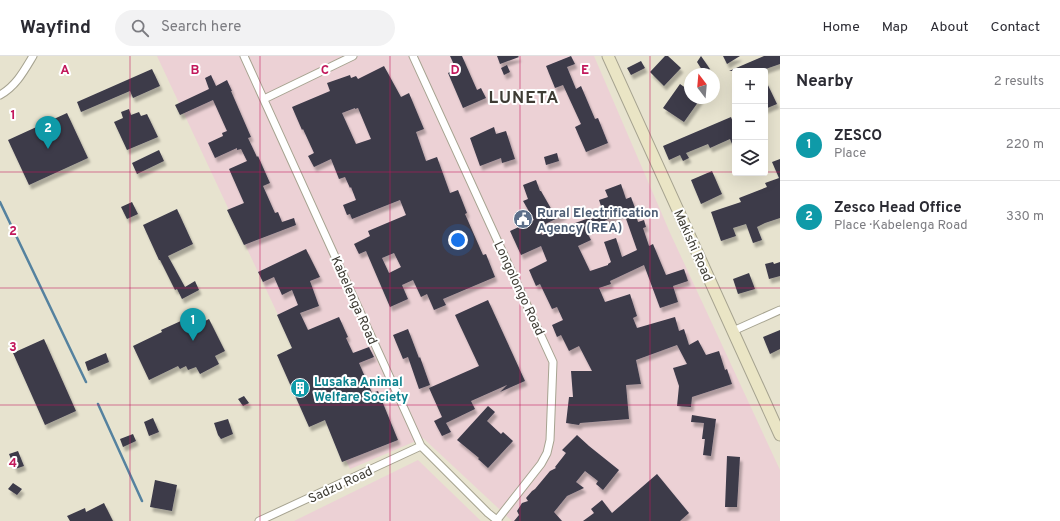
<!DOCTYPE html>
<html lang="en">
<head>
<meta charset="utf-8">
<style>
  body { margin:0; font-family:Overpass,sans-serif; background:#f2f2f3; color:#2b2b33 }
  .controls { position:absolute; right:12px; top:12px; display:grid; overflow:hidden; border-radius:4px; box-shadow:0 4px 16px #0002 }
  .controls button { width:36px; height:36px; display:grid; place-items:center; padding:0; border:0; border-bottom:1px solid #e1e1e2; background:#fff; color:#2b2b33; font:20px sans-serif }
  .compass { position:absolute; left:684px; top:12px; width:36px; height:36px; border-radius:50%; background:#fff; box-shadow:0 4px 16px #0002; rotate:344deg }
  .you { position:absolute; left:458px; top:184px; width:14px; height:14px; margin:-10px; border:3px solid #fff; border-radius:50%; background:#1a73e8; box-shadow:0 0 0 6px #1a73e833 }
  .badge { display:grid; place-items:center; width:26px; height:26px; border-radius:50%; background:#1a73e8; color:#fff; font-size:13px; font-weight:700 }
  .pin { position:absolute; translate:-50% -33px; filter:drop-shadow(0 1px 2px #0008) }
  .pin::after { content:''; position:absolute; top:21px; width:14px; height:12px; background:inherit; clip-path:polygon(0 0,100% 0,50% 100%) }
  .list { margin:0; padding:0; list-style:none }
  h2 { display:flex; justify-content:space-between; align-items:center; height:52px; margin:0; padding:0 16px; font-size:17px }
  h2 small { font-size:13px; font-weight:400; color:#7c7c81 }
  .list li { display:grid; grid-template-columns:26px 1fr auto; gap:12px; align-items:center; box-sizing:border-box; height:72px; padding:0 16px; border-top:1px solid #e1e1e2 }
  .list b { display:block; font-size:15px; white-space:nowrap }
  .list p { margin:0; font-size:13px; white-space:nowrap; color:#7c7c81 }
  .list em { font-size:13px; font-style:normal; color:#7c7c81 }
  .icon { flex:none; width:22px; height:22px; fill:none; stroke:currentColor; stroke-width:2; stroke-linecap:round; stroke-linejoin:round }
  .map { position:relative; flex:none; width:780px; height:465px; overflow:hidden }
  header { display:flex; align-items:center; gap:24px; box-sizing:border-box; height:56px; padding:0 20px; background:#fff; border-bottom:1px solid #e1e1e2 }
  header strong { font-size:19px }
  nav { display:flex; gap:22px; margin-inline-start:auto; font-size:14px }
  .search { width:280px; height:36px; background:#f2f2f3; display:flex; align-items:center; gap:10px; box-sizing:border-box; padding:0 14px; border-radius:22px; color:#7c7c81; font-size:15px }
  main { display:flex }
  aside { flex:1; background:#fff }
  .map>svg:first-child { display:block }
</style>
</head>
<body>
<header>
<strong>Wayfind</strong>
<div class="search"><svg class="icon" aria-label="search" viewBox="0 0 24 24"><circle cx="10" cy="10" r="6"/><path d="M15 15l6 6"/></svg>Search here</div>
<nav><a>Home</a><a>Map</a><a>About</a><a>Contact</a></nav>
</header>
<main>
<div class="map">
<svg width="780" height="465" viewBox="0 0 780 465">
  <defs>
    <filter id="shadow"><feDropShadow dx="2.5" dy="4.5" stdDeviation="1" flood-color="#0004"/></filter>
  </defs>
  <rect width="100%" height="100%" fill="#e7e3cf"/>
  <path fill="#ecd1d5" d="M157,0H594L671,179L780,414V465H512L423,382L350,413Z
    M418,404L481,465H294Z"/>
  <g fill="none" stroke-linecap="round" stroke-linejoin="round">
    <path stroke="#55829f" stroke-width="2.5" d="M0,146L86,326
      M98,348L142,445"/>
  </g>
  <path fill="#3c3a4a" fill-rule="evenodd" filter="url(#shadow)" d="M450,0H462L477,34L481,32L486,42L463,52L448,17L456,13Z
    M497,0H518L519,1L500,8Z
    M571,0L575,8L567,11L576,33L581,30L595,63L598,62L608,87L586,96L575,71L581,68L563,29L555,32L546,10Z
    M665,0H668L681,12L664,30L650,16Z
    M701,0L710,13L704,17L697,6Z
    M723,0H740L727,8Z
    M764,0H780V8L760,15H729Z
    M641,5L645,12L631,19L627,12Z
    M507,9L510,16L504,19L501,12Z
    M384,10L401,41L409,37L424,73L416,76L426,105L437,101L450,137L458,134L467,157L465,158L483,199L486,198L495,221L443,243L446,249L434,254L427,238L421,241L413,224L402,229L408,243L390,251L366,195L359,198L354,188L370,180L368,175L406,159L400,144L352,163L350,158L347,159L343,149L356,144L351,131L350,132L345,121L339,123L331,103L314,111L308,100L314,97L303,73L302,74L292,51L330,35L327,27L350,19L351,22L356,20L358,23ZM355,52V53L358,52L371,83L356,88L342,57ZM394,197L401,211L389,217L382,202Z
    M152,13L160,30L133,42L130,35L81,56L77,46Z
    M211,19L216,30L227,24L232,35H231L251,81L248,82L257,101L258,100L270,127L263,130L275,157L278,156L282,166L294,162L296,169L244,189L227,154L244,147L229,113L247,105L241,93L237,94V92L215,102L208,87L223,80L222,77L227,75L213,44L180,59L175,49L209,33L205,22Z
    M765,23L777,48L765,53Z
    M680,28L690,35V42H701L684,66L663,52Z
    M129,53L131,59L139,56L141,60L147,58L158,81L127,94L114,66L123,62L121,56Z
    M67,57L88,102L29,129L8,84Z
    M731,61L735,71V95L730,83L710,92L708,88L686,97L689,102L683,105L680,99L669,104L663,90Z
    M494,71L496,78L506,75L515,103L502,107L501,102L480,110L470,82Z
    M159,94L164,105L137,118L132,107Z
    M557,97L559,105L546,109L544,101Z
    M780,103V162L765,167L757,171L762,184L753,187L746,168L733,172L736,180L721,185L711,156L741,146L739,142L767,131L765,127L779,122L772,106Z
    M712,115L722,138L701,148L691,124Z
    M536,124L540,135H541L553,156L562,152L564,159L539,171L542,179L589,162L590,164L603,156L599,144L608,141L605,134L621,128L626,143L631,141L635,152L634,153L638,166L644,164L646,171L643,172L649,190L653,188L666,219L684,213L688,225L673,230L678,246L660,252L644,209L610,225L611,228L599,232L605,246L630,238L637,260L633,262L637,272L675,261L679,275L684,273L689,289L698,284L706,299L719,295L725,314L727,313L732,328L692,341L691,351L677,350L679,330L673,312L687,308L677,289L636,304L641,328L626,329L629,363L580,367L579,369L566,367L569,341H573L571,315H592L579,290L569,295L561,279L557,281L552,269L563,264L557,251L552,253L540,228L536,230L529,214L547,205L541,190L521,199L510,175L534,164L523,145L528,143L523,129ZM624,157L637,194L622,201L616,182L604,186L611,206L608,208V209L590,215L578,190L591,184L586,174L598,169L608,163Z
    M132,146L138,158L127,163L121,151Z
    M177,153L193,188L168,200L185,231L195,225L199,234L182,243L177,233L175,234L160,204H159L143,169Z
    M306,193L320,221L310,225L319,250L300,257L308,274L339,261L348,281L346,282L353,297L369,291L374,301L359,307L372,337L378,335L398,384L342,406L325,364L309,371L277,299L292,292L277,259L298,249L292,234L282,239L274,221L263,226L258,216Z
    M773,206L774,208L780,206V220L769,223L765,208Z
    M749,217L755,233L738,238L733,223Z
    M488,244L525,325L500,336L507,329L471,345L475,353L446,367L451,376L442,380L434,365L442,361L429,332L479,310L455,259Z
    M194,259L199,268L209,263L225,295L215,300L219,308L200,318L196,311L188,314L186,310L180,313L178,310L149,324L133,290L162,276L161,274Z
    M408,273L419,302L420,301L430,329L419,333L408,301L403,303L393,279Z
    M780,274V293L770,298L763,281Z
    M44,283L76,355L45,369L13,297Z
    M106,297L109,306L88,315L85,306Z
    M244,340L249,347L243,350L238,343Z
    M488,350L495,356L487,365L501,378L503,376L513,385L488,412L478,403L479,402L457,384Z
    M692,359L716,363L711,400L703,399L705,383H702L704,367L691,366Z
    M153,362L159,376L149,380L144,366Z
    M228,363L233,378L221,383L218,379L214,367Z
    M133,378L136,385L123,391L120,383Z
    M577,379L589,390L619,414L603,434L596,428L598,425L585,415L576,426L584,432L567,440L554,456L562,465H514L519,459L517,455L522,447L528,445L526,442L532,435L535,433L550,415L556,412L555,411L566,397L562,394Z
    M18,395L24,410L15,413L9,398Z
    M727,400L740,401L737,451H725Z
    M657,418L689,457L680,465H583L594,457L591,453L602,444L612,457Z
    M155,424L177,429L172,455L150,451Z
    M13,427L22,433L17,439L8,433Z
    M104,447L113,465H70L67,460L85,452L86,456Z"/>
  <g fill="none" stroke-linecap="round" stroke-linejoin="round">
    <defs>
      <path id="minor" d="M244,0L421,390L488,457L498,465
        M413,0L553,306L550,384L547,397L541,408L497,464
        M0,39C16,30 24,15 33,0
        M264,43L353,0
        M733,275L780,254
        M259,465L421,390"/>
      <path id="secondary" d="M608,0L780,379"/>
    </defs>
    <use href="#minor" stroke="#a6a390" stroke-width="9"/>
    <use href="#secondary" stroke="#a6a390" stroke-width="13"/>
    <use href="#minor" stroke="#fff" stroke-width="7"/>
    <use href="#secondary" stroke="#eae5c5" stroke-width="11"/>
  </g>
  <path fill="none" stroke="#c2185b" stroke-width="1" stroke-opacity="0.55" d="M130,0V465M260,0V465M390,0V465M520,0V465M650,0V465M0,116H735M765,116H780M0,232H780M0,349H780"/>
  <defs>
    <symbol id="civic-disc" viewBox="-11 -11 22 22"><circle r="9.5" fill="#5c6f8a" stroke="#fff"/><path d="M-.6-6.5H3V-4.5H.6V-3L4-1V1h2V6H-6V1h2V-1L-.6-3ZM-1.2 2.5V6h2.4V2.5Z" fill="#fff"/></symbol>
    <symbol id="building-disc" viewBox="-11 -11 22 22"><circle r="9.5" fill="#0f9aa8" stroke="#fff"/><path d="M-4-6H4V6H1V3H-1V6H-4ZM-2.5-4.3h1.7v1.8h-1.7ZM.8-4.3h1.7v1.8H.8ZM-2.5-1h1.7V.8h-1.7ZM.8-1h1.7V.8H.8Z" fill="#fff"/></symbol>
  </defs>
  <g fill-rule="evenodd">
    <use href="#civic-disc" x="512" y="152" width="22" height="22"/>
    <use href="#building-disc" x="289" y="321" width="22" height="22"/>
  </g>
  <g text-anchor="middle" stroke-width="4" stroke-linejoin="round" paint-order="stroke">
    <g font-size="13" font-weight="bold" fill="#4e5e75" stroke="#fff" text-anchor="start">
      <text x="537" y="161">Rural Electrification<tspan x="537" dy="15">Agency (REA)</tspan></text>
    </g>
    <g font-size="13" fill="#3e3c34" stroke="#fff">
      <text transform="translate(694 189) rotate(66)" y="5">Makishi Road</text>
      <text transform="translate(520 232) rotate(65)" y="5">Longolongo Road</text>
      <text transform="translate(355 244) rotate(66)" y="5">Kabelenga Road</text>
      <text transform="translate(340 428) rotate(-25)" y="5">Sadzu Road</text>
    </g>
    <g font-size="13" font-weight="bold" fill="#0d838f" stroke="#fff" text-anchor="start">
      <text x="314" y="330">Lusaka Animal<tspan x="314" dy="15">Welfare Society</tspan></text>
    </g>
    <g font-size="17" font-weight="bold" letter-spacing="1" fill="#3e3c34" stroke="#fff">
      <text x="524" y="47">LUNETA</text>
    </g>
  </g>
  <g font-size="13" text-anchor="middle" font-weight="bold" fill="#c2185b" stroke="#fff" stroke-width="4" stroke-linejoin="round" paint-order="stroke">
    <text x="65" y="18">A</text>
    <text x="195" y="18">B</text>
    <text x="325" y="18">C</text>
    <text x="455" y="18">D</text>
    <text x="585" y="18">E</text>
    <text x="13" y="63">1</text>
    <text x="13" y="179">2</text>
    <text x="13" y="295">3</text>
    <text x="13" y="411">4</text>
  </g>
</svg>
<div class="controls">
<button>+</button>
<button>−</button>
<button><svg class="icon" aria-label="layers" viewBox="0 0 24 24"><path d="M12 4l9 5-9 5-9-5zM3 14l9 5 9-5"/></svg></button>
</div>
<svg class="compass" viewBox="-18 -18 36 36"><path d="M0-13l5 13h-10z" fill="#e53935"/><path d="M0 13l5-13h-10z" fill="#7c7c81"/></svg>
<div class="you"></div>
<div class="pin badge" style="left:193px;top:285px;background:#0f9aa8">1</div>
<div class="pin badge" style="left:48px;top:93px;background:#0f9aa8">2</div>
</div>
<aside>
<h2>Nearby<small>2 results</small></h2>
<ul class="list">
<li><span class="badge" style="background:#0f9aa8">1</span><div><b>ZESCO</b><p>Place</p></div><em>220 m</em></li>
<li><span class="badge" style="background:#0f9aa8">2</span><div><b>Zesco Head Office</b><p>Place · Kabelenga Road</p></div><em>330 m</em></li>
</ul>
</aside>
</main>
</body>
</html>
